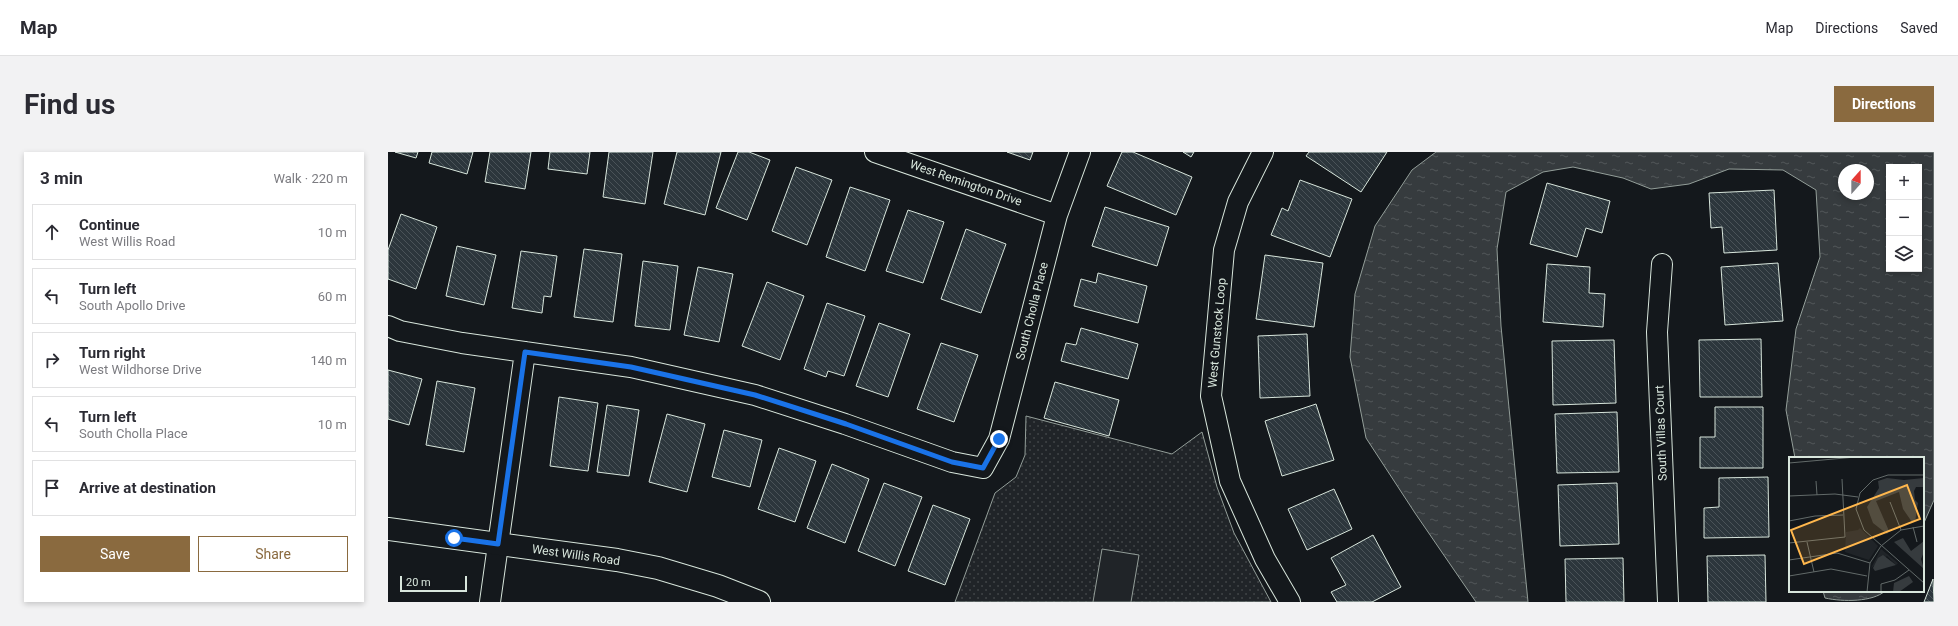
<!DOCTYPE html>
<html lang="en">
<head>
<meta charset="utf-8">
<style>
  body { margin:0; font-family:Roboto,sans-serif; background:#f2f2f3; color:#2b2b33 }
  .controls { position:absolute; right:12px; top:12px; display:grid; overflow:hidden; border-radius:0px; box-shadow:0 2px 6px #0003 }
  .controls button { width:36px; height:36px; display:grid; place-items:center; padding:0; border:0; border-bottom:1px solid #e1e1e2; background:#fff; color:#2b2b33; font:20px sans-serif }
  .compass { position:absolute; left:1450px; top:12px; width:36px; height:36px; border-radius:50%; background:#fff; box-shadow:0 2px 6px #0003; rotate:21deg }
  .scale { position:absolute; left:12px; bottom:10px; width:67px; box-sizing:border-box; padding-left:4px; border:2px solid #d8e6dc; border-top:0; font-size:11px; line-height:14px; white-space:nowrap; color:#d8e6dc; -webkit-text-stroke:3px #14181c; paint-order:stroke }
  .stop { position:absolute; width:12px; height:12px; margin:-9px; border:3px solid #1a73e8; border-radius:50%; background:#fff }
  .stop.end { background:#1a73e8; border-color:#fff; box-shadow:0 1px 4px #0008 }
  .list { margin:0; padding:0; list-style:none }
  h2 { display:flex; justify-content:space-between; align-items:center; height:52px; margin:0; padding:0 16px; font-size:17px }
  h2 small { font-size:13px; font-weight:400; color:#7c7c81 }
  .list li { display:grid; grid-template-columns:26px 1fr auto; gap:12px; align-items:center; box-sizing:border-box; height:56px; margin:0 8px 8px; padding:0 8px; border:1px solid #e1e1e2; border-radius:0px }
  .list b { display:block; font-size:15px; white-space:nowrap }
  .list p { margin:0; font-size:13px; white-space:nowrap; color:#7c7c81 }
  .list em { font-size:13px; font-style:normal; color:#7c7c81 }
  .actions { display:flex; gap:8px; padding:12px 16px }
  .actions a { flex:1; padding:9px 0; border:1px solid #8a6a3f; border-radius:0px; text-align:center; font-size:14px; color:#8a6a3f }
  .actions .main { background:#8a6a3f; color:#fff }
  .icon { flex:none; width:22px; height:22px; fill:none; stroke:currentColor; stroke-width:2; stroke-linecap:round; stroke-linejoin:round }
  .map { position:relative; flex:none; width:1546px; height:450px; overflow:hidden; border-radius:0px }
  header { display:flex; align-items:center; gap:24px; box-sizing:border-box; height:56px; padding:0 20px; background:#fff; border-bottom:1px solid #e1e1e2 }
  header strong { font-size:19px }
  nav { display:flex; gap:22px; margin-inline-start:auto; font-size:14px }
  .intro { display:flex; align-items:center; justify-content:space-between; box-sizing:border-box; height:96px; padding:0 24px }
  h1 { margin:0; font-size:28px }
  .button { padding:10px 18px; border-radius:0px; background:#8a6a3f; color:#fff; font-size:14px; font-weight:700 }
  main { display:flex; gap:24px; padding:0 24px }
  aside { flex:1; background:#fff; border-radius:0px; box-shadow:0 2px 6px #0003 }
  .map>svg:first-child { display:block }
</style>
</head>
<body>
<header>
<strong>Map</strong>
<nav><a>Map</a><a>Directions</a><a>Saved</a></nav>
</header>
<div class="intro"><h1>Find us</h1><a class="button">Directions</a></div>
<main>
<aside>
<h2>3 min<small>Walk · 220 m</small></h2>
<ul class="list">
<li><svg class="icon" aria-label="ahead" viewBox="0 0 24 24"><path d="M12 20V5M6 11l6-6 6 6"/></svg><div><b>Continue</b><p>West Willis Road</p></div><em>10 m</em></li>
<li><svg class="icon" aria-label="left" viewBox="0 0 24 24"><path d="M17 20v-9H6M10 6l-5 5 5 5"/></svg><div><b>Turn left</b><p>South Apollo Drive</p></div><em>60 m</em></li>
<li><svg class="icon" aria-label="right" viewBox="0 0 24 24"><path d="M7 20v-9h11M14 6l5 5-5 5"/></svg><div><b>Turn right</b><p>West Wildhorse Drive</p></div><em>140 m</em></li>
<li><svg class="icon" aria-label="left" viewBox="0 0 24 24"><path d="M17 20v-9H6M10 6l-5 5 5 5"/></svg><div><b>Turn left</b><p>South Cholla Place</p></div><em>10 m</em></li>
<li><svg class="icon" aria-label="arrive" viewBox="0 0 24 24"><path d="M6 21V4h12l-3 4 3 4H6"/></svg><div><b>Arrive at destination</b></div></li>
</ul>
<div class="actions"><a class="main">Save</a><a>Share</a></div>
</aside>
<div class="map">
<svg width="1546" height="450" viewBox="0 0 1546 450">
  <defs>
    <pattern id="grass-dots" width="8" height="8" patternUnits="userSpaceOnUse"><rect width="8" height="8" fill="#202428"/><path d="M2 2h.1M6 6h.1" fill="none" stroke="#404447" stroke-width="1.8" stroke-linecap="round"/></pattern>
    <pattern id="water-ripples" width="26" height="14" patternUnits="userSpaceOnUse"><rect width="26" height="14" fill="#363b3e"/><path d="M2 4q2-2 4 0t4 0M15 11q2-2 4 0t4 0" fill="none" stroke="#525759"/></pattern>
    <pattern id="building-back-hatch" width="6" height="6" patternUnits="userSpaceOnUse"><rect width="6" height="6" fill="#2c363c"/><path d="M-1 5l2 2M0 0l6 6M5-1l2 2" fill="none" stroke="#4a5358"/></pattern>
  </defs>
  <rect width="100%" height="100%" fill="#14181c"/>
  <path fill="url(#grass-dots)" stroke="#939e99" d="M638,264L784,302L814,280L829,335L846,381L883,450H567L607,341L628,325L637,303Z"/>
  <path fill="#202428" stroke="#939e99" d="M714,397L751,403L743,450H705Z"/>
  <path fill="url(#water-ripples)" stroke="#939e99" fill-rule="evenodd" d="M1048,0H1546V348L1535,373V306H1407L1398,258L1408,177L1432,105L1428,38L1395,18L1341,17L1301,32L1263,37L1235,26L1185,15L1155,20L1118,40L1109,97L1113,174L1140,450H1088L1027,361L978,286L962,205L967,142L987,74L1024,18ZM1501,15H1531V117H1501ZM1456,18H1480V42H1456Z
    M1435,439H1497C1485,450 1455,450 1437,446Z"/>
  <path fill="url(#building-back-hatch)" stroke="#d8e6dc" d="M7,0H30L28,6Z
    M44,0H85L79,22L41,11Z
    M102,0H143L137,37L97,30Z
    M162,0H202L199,22L160,17Z
    M221,0H265L257,52L215,45Z
    M289,0H333L317,63L276,52Z
    M350,0H361L382,8L359,68L328,56Z
    M619,0H645L642,8Z
    M734,0H745L804,25L788,63L719,34Z
    M795,0H806L803,5Z
    M921,0H999L973,40L918,4Z
    M408,15L444,28L419,93L384,79Z
    M912,28L964,47L942,105L883,83L894,56L900,59Z
    M1159,31L1222,49L1214,81L1198,76L1189,105L1142,92Z
    M462,35L502,48L477,119L438,105Z
    M1386,38L1389,98L1336,101L1334,75L1323,76L1321,41Z
    M717,55L781,75L769,114L704,94Z
    M520,58L556,70L535,131L498,119Z
    M13,62L49,75L28,137L0,127V98Z
    M578,77L618,92L593,161L553,147Z
    M69,94L108,103L96,153L58,144Z
    M196,97L234,102L225,170L186,165Z
    M133,99L169,104L163,145L156,144L154,161L124,156Z
    M877,103L935,111L926,175L868,167Z
    M255,109L290,114L282,178L247,174Z
    M1390,111L1395,169L1337,173L1333,115Z
    M1159,112L1202,115L1201,141L1217,142L1215,175L1155,170Z
    M310,115L345,122L331,190L296,183Z
    M710,121L759,134L750,171L686,154L693,127L708,131Z
    M379,130L416,144L392,208L354,194Z
    M439,151L477,164L456,224L440,219L438,225L416,217Z
    M491,171L522,182L500,245L468,234Z
    M693,176L750,192L740,227L673,209L678,191L688,193Z
    M919,182L922,244L872,246L870,184Z
    M1373,187L1374,245H1312L1311,188Z
    M1226,188L1228,251L1165,253L1164,189Z
    M553,191L590,203L566,270L529,257Z
    M0,218L34,227L21,273L0,267Z
    M49,229L87,236L76,300L38,293Z
    M667,230L731,248L721,284L656,266Z
    M171,245L210,251L200,319L162,314Z
    M928,252L946,308L894,324L877,269Z
    M219,253L251,258L241,324L209,320Z
    M1327,255H1375V316H1312V285H1327Z
    M1229,260L1231,320L1169,321L1167,262Z
    M279,262L317,272L299,340L261,330Z
    M336,278L374,288L362,335L324,325Z
    M391,296L428,309L407,370L370,357Z
    M444,312L481,327L457,391L419,376Z
    M1380,325L1381,385L1316,386V356L1331,355V326Z
    M496,331L534,345L507,414L470,399Z
    M1229,331L1231,392L1172,394L1170,333Z
    M946,337L964,377L919,398L900,357Z
    M545,353L582,367L557,433L520,419Z
    M985,383L1013,435L984,450H949L943,440L958,433L943,406Z
    M1377,403L1378,450H1320L1319,404Z
    M1235,406L1236,450H1178L1177,407Z
    M1545,427L1546,450H1536Z"/>
  <g fill="none" stroke-linecap="round" stroke-linejoin="round">
    <defs>
      <path id="street" d="M487,0L669,63
        M875,0L850,50L836,98L823,244L842,329L877,407L902,450
        M1274,112L1269,180L1280,450
        M0,174L12,179L74,191L243,215L367,243L457,272L564,310L595,316L611,287L669,63L692,0
        M102,450L137,200"/>
      <path id="secondary" d="M0,377L229,408L270,416L330,434L371,450"/>
    </defs>
    <use href="#street" stroke="#d8e6dc" stroke-width="22"/>
    <use href="#secondary" stroke="#d8e6dc" stroke-width="24"/>
    <use href="#street" stroke="#14181c" stroke-width="20"/>
    <use href="#secondary" stroke="#14181c" stroke-width="22"/>
  </g>
  <g fill="none" stroke-linecap="round" stroke-linejoin="round">
    <path stroke="#1a73e8" stroke-width="5" d="M66,386L110,392L137,200L243,215L367,243L458,272L564,310L595,316L611,287"/>
  </g>
  <g text-anchor="middle" stroke-width="3" stroke-linejoin="round" paint-order="stroke">
    <g font-size="12" fill="#d8e6dc" stroke="#14181c">
      <text transform="translate(578 31) rotate(19)" y="4">West Remington Drive</text>
      <text transform="translate(644 159) rotate(-76)" y="4">South Cholla Place</text>
      <text transform="translate(829 181) rotate(-85)" y="4">West Gunstock Loop</text>
      <text transform="translate(1273 281) rotate(-92)" y="4">South Villas Court</text>
      <text transform="translate(188 403) rotate(8)" y="4">West Willis Road</text>
    </g>
  </g>
  <g transform="translate(1401 305)">
    <rect width="135" height="135" fill="#14181c"/>
    <path d="M71,71L89,89L80,103L56,95L57,75L69,73ZM92,92L109,106L107,108L98,99L82,111Z" fill="#202428"/>
    <path d="M98,21L115,23L135,21V30H127L125,34L126,43L129,46L126,65H123L114,52L110,35L87,44L100,74L98,77L84,66L78,50L90,31L89,24ZM114,81L122,94L135,84V95L132,102L135,112L105,85ZM94,98L107,108L86,114L84,111L89,101ZM120,119L124,125L110,135H104L105,126Z" fill="#363b3e"/>
    <path fill="none" stroke="#626a69" stroke-width="1" d="M0,6L67,0M135,18H99L84,23L71,36L67,52L75,73L135,126M27,24L28,38M0,39L46,37L69,40M101,45L112,73M0,64L26,59L54,58M124,70L128,85M18,85L25,115M0,86L56,80L53,22M0,103L48,96L81,106M0,119L42,112L78,119M78,135L81,106L92,89L112,73L135,69M92,135V127L106,123L120,113"/>
    <path fill="#ffb74d" fill-opacity="0.15" stroke="#ffb74d" stroke-width="2" d="M118,28L131,62L15,107L2,73Z"/>
    <rect width="135" height="135" fill="none" stroke="#d8e6dc" stroke-width="2"/>
  </g>
</svg>
<div class="controls">
<button>+</button>
<button>−</button>
<button><svg class="icon" aria-label="layers" viewBox="0 0 24 24"><path d="M12 4l9 5-9 5-9-5zM3 14l9 5 9-5"/></svg></button>
</div>
<svg class="compass" viewBox="-18 -18 36 36"><path d="M0-13l5 13h-10z" fill="#e53935"/><path d="M0 13l5-13h-10z" fill="#7c7c81"/></svg>
<div class="scale">20 m</div>
<div class="stop" style="left:66px;top:386px"></div>
<div class="stop end" style="left:611px;top:287px"></div>
</div>
</main>
</body>
</html>
